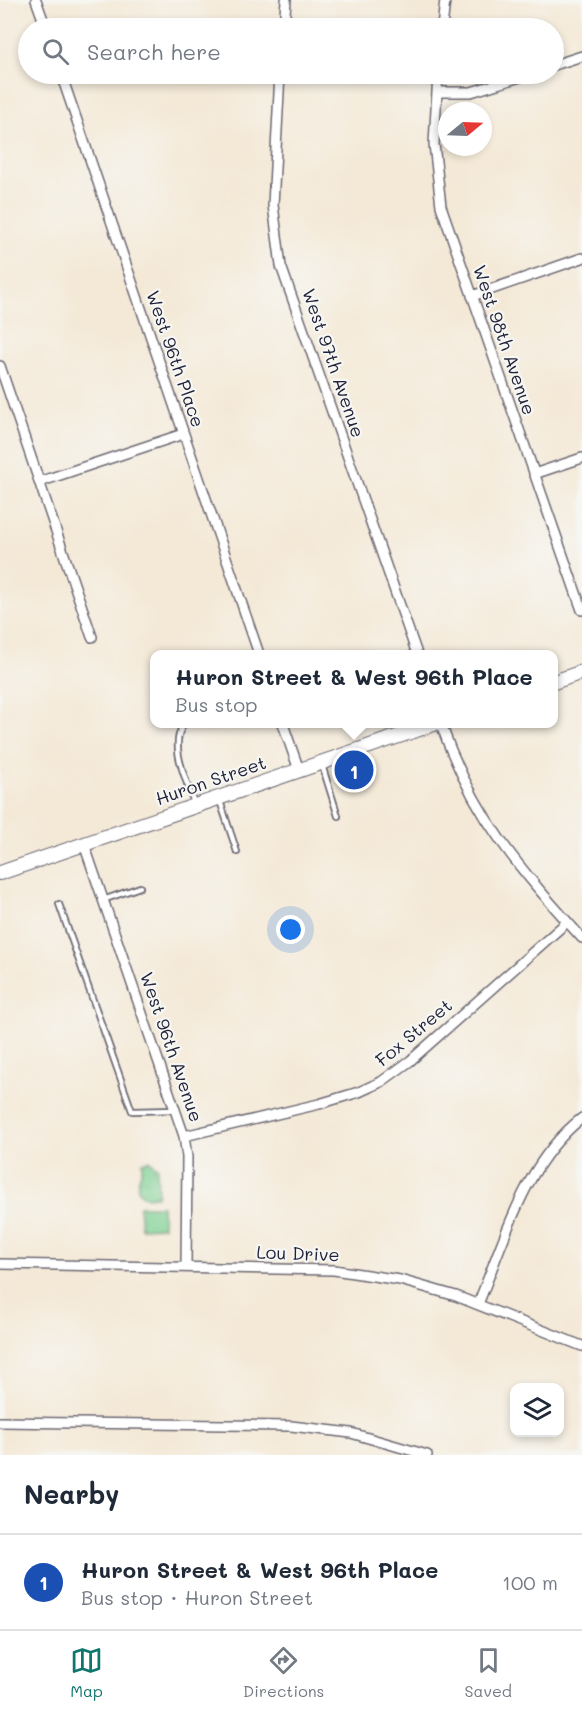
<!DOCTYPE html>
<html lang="en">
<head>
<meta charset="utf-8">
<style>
  body { margin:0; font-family:Mali,sans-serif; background:#f6f6f7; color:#1f2937 }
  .controls { position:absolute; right:18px; bottom:18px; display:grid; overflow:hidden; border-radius:12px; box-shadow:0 3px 9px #0003 }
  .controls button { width:54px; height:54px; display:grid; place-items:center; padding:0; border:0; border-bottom:2px solid #e0e1e3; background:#fff; color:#1f2937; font:30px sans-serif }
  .compass { position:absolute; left:438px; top:102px; width:54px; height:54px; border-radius:50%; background:#fff; box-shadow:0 3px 9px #0003; rotate:71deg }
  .you { position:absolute; left:291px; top:930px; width:21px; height:21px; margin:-15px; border:4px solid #fff; border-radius:50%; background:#1a73e8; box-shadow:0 0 0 9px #1a73e833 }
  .badge { display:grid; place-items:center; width:39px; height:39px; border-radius:50%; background:#0f766e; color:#fff; font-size:20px; font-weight:700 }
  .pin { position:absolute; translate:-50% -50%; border:3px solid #fff; box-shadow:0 2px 6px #0006 }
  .popup { position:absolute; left:150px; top:650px; width:408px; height:78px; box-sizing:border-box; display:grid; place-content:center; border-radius:12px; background:#fff; filter:drop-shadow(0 2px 4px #0005); font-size:20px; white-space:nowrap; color:#747a83 }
  .popup b { font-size:22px; color:#1f2937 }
  .popup::after { content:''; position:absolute; left:50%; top:100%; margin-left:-12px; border:12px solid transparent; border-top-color:#fff }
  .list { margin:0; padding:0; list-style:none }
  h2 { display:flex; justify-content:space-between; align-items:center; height:78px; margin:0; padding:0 24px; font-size:26px }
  h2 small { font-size:20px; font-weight:400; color:#747a83 }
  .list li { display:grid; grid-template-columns:39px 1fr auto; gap:18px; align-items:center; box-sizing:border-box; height:96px; padding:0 24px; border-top:2px solid #e0e1e3 }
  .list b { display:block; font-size:22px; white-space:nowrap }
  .list p { margin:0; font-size:20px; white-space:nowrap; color:#747a83 }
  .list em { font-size:20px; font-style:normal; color:#747a83 }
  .icon { flex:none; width:33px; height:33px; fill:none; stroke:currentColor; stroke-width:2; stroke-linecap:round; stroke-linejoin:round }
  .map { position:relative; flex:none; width:582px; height:1455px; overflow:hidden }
  .search { position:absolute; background:#fff; box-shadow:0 3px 9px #0003; left:18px; right:18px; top:18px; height:66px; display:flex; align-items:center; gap:15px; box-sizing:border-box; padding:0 21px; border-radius:33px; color:#747a83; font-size:22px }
  .sheet { height:174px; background:#fff }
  nav { display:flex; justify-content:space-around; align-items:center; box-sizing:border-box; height:84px; border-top:2px solid #e0e1e3; background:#fff; font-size:16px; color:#747a83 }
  nav a { display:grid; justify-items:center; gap:3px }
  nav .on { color:#0f766e }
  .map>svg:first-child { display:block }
</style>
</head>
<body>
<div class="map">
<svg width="582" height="1455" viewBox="0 0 582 1455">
  <defs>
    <pattern id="park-crowns" width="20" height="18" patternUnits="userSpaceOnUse" patternTransform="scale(1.5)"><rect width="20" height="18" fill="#7dcf91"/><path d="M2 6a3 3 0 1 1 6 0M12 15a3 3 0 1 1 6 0" fill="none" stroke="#6cb17e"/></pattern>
  </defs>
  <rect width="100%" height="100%" fill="#f6f6f2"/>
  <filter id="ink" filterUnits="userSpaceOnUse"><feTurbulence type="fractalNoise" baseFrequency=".0167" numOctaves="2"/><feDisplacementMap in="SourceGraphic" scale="12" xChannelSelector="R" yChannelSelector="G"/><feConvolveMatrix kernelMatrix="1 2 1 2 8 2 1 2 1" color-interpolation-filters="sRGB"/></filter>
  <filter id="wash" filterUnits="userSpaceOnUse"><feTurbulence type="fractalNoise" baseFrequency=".008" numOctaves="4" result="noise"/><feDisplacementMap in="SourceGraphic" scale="24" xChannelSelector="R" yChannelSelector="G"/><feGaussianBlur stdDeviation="1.35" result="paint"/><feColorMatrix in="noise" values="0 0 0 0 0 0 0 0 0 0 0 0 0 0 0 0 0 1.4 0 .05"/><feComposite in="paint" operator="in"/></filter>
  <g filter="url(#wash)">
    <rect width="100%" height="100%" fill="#f4e9d7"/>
    <path fill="#7dcf91" stroke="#507866" stroke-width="1.5" d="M139,1206H162L163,1227L141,1228Z"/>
    <path fill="url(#park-crowns)" stroke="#507866" stroke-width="1.5" d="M149,1160L157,1167L158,1192L157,1196L145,1197C129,1185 144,1177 142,1162Z"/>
  </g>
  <g filter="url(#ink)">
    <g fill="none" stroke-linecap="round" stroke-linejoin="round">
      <defs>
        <path id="service" d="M184,724C168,745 187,781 194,803
          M322,765L338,816
          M220,801L237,852
          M103,900L140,887
          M59,904L132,1111L176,1110"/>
        <path id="minor" d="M36,0L46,28
          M284,28L286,0
          M442,28L445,0
          M554,65L582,56
          M61,74L259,654
          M280,74L273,205L281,266L417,654
          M438,74L434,144L441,206L582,610
          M437,92H471L530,74
          M472,296L582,258
          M0,366L92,637
          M534,474L582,458
          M39,482L183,434
          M283,724L299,770
          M441,724C473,816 518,867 582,938
          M84,844L184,1136L187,1157L186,1266
          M184,1136L319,1104L359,1092L381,1082L410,1061L567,922
          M0,1264L334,1270L400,1280L456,1296L582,1346
          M478,1304C505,1239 524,1163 582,1118
          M0,1422L291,1426L351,1433L427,1455"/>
        <path id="secondary" d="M554,682L582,672
          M0,873L434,724"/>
      </defs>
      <use href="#service" stroke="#6c6872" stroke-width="8"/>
      <use href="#minor" stroke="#6c6872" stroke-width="12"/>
      <use href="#secondary" stroke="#6c6872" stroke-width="16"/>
      <use href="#service" stroke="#fff" stroke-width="4.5"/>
      <use href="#minor" stroke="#fff" stroke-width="9"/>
      <use href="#secondary" stroke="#fff" stroke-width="14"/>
    </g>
  </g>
  <g text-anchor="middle" stroke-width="4.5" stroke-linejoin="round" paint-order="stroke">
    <g font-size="18" fill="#22223b" stroke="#f6f6f2">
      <text transform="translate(504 340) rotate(71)" y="6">West 98th Avenue</text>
      <text transform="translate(175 359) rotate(71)" y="6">West 96th Place</text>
      <text transform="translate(333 363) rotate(71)" y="6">West 97th Avenue</text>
      <text transform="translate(211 781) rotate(-19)" y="6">Huron Street</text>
      <text transform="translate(414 1033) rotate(-40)" y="6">Fox Street</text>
      <text transform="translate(171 1047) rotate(71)" y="6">West 96th Avenue</text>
      <text transform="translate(298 1254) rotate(2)" y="6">Lou Drive</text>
    </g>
  </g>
</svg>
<div class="controls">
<button><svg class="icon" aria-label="layers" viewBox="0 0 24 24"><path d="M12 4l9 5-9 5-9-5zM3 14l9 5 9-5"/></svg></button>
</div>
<svg class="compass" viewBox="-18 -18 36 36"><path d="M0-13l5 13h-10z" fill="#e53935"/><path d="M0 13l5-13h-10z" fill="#747a83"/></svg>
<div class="you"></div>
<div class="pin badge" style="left:354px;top:770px;background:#1a4fb4">1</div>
<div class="popup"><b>Huron Street &amp; West 96th Place</b>Bus stop</div>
<div class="search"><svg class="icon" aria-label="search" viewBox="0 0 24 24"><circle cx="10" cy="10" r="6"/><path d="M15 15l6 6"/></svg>Search here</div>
</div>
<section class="sheet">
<h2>Nearby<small></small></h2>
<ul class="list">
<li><span class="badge" style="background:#1a4fb4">1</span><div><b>Huron Street &amp; West 96th Place</b><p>Bus stop · Huron Street</p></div><em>100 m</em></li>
</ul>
</section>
<nav>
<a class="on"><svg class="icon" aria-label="map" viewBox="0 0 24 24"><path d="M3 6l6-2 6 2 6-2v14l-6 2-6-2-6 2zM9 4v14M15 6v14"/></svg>Map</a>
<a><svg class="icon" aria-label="directions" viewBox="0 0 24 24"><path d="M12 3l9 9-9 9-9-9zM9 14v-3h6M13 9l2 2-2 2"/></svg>Directions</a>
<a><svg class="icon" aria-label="saved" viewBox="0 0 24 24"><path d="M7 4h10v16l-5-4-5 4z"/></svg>Saved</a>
</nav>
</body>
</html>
